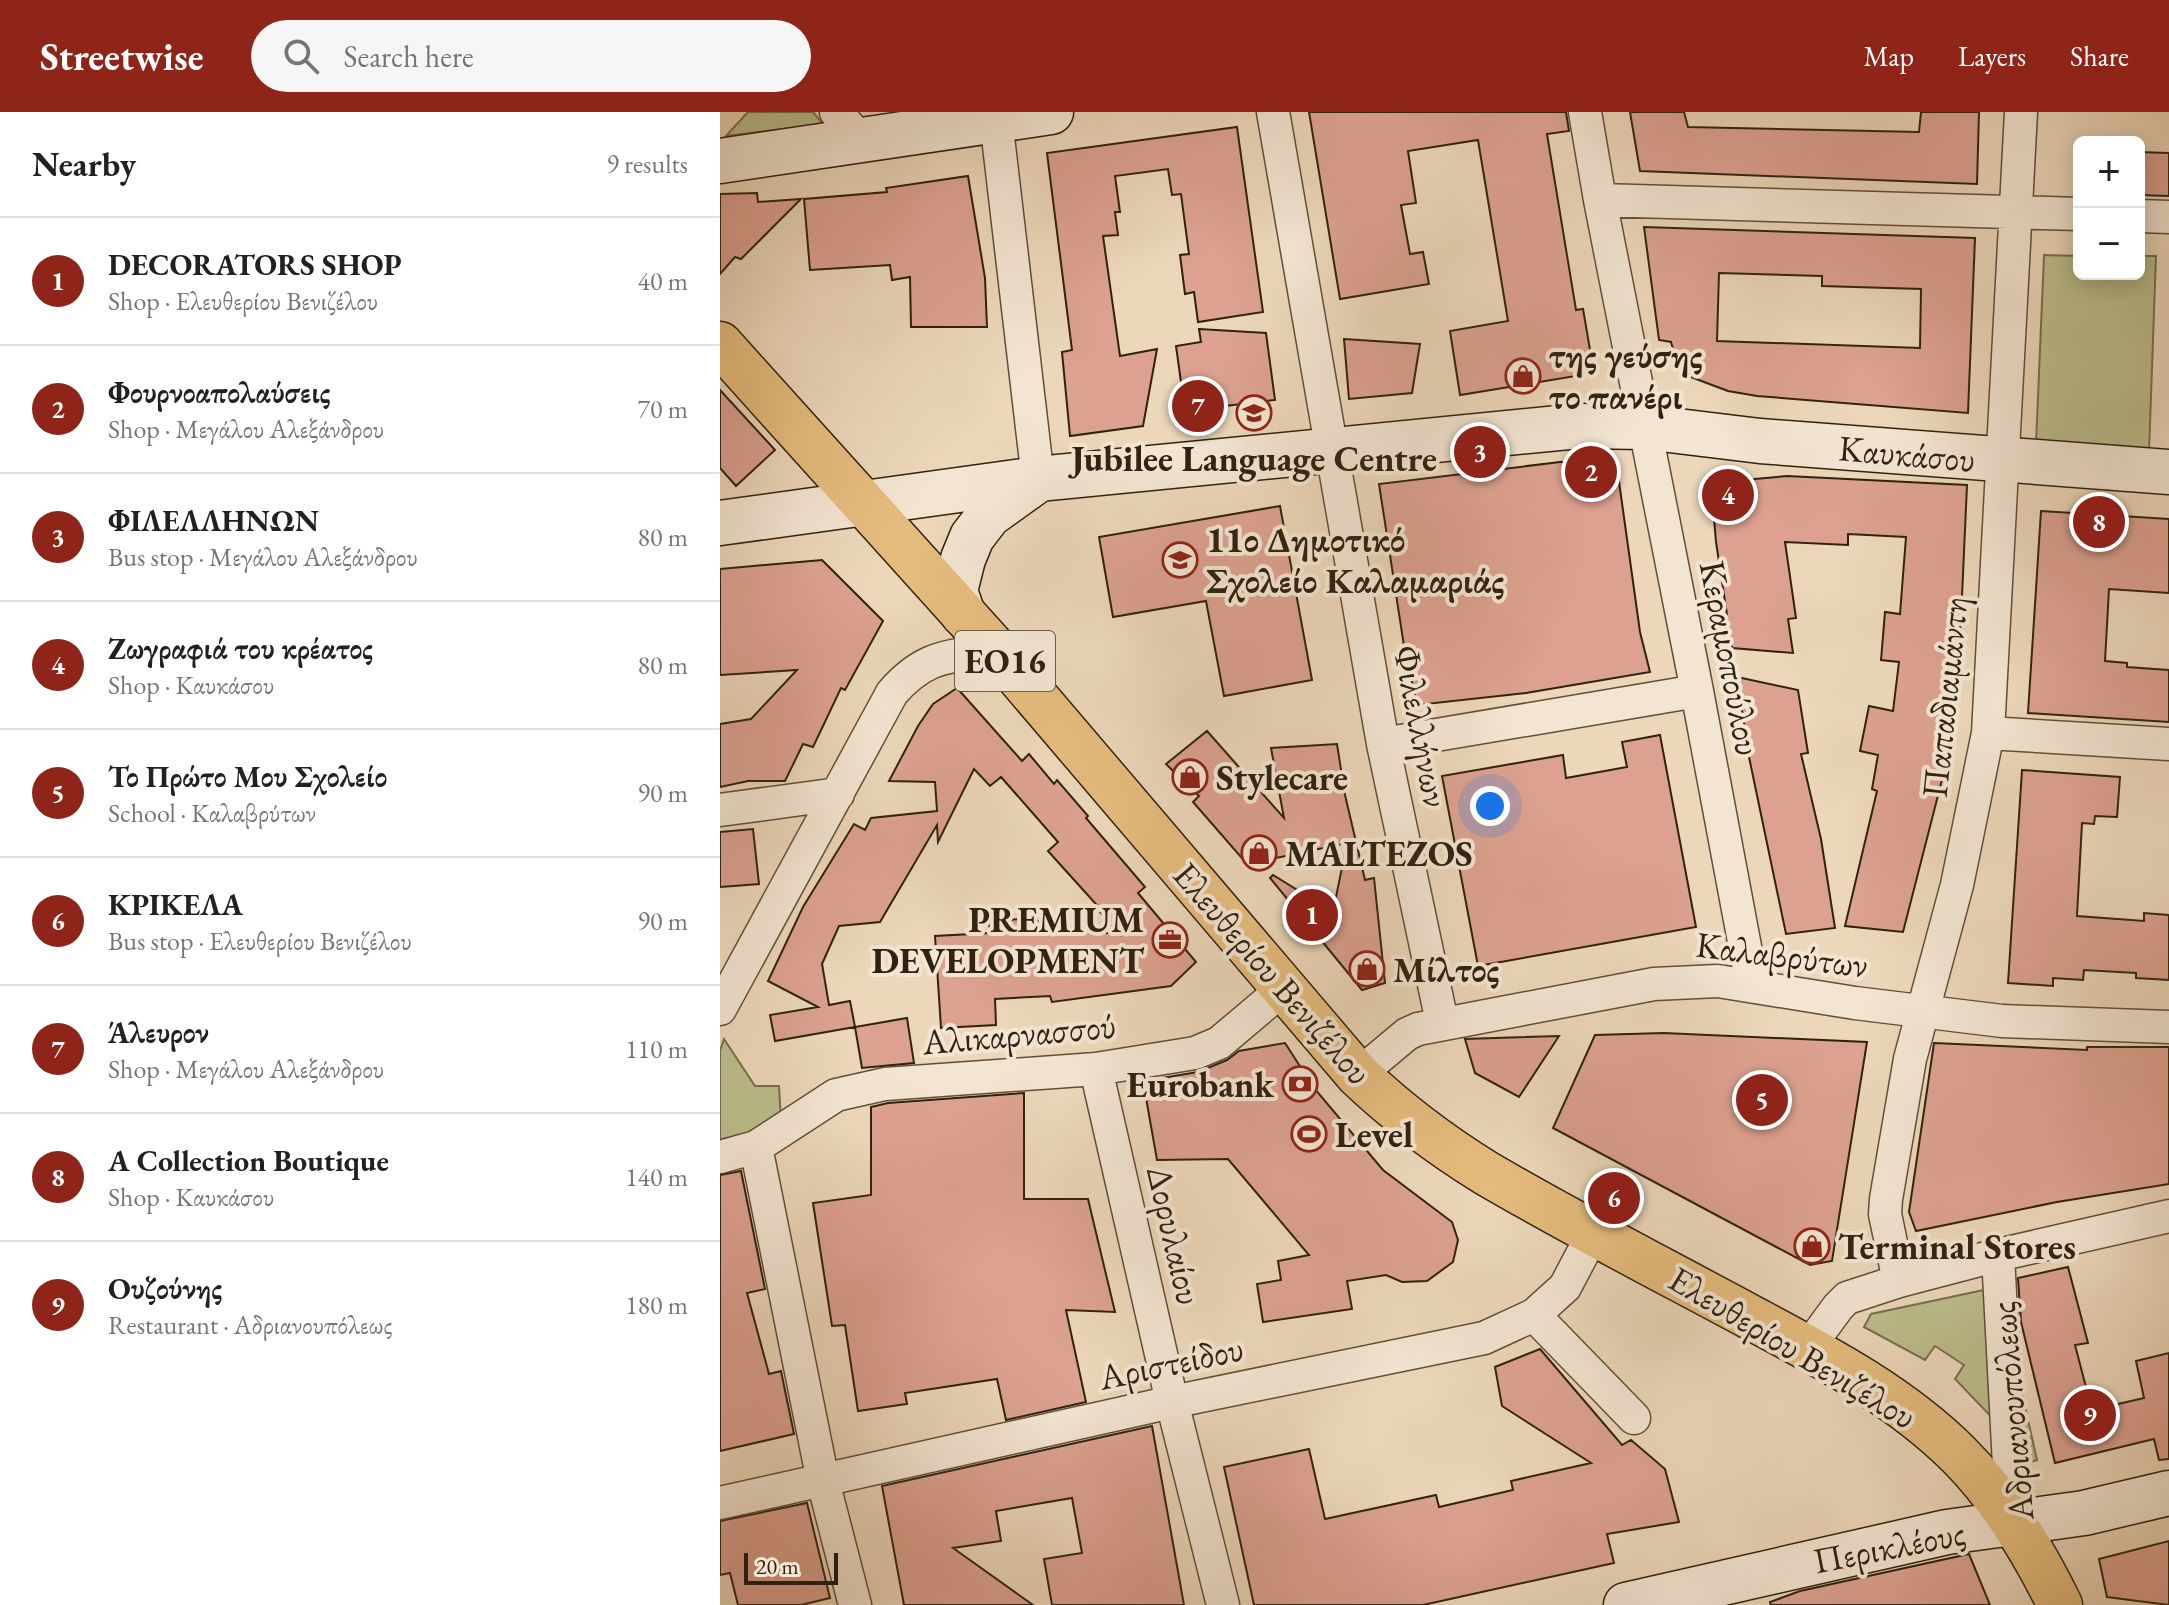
<!DOCTYPE html>
<html lang="en">
<head>
<meta charset="utf-8">
<style>
  body { margin:0; font-family:"EB Garamond",serif; background:#f6f6f6; color:#202124 }
  .controls { position:absolute; right:24px; top:24px; display:grid; overflow:hidden; border-radius:12px; box-shadow:0 4px 20px #0003 }
  .controls button { width:72px; height:72px; display:grid; place-items:center; padding:0; border:0; border-bottom:2px solid #e0e0e0; background:#fff; color:#202124; font:40px sans-serif }
  .scale { position:absolute; left:24px; bottom:20px; width:94px; box-sizing:border-box; padding-left:8px; border:4px solid #302210; border-top:0; font-size:22px; line-height:28px; white-space:nowrap; color:#302210; -webkit-text-stroke:6px #f3e5d2; paint-order:stroke }
  .you { position:absolute; left:770px; top:694px; width:28px; height:28px; margin:-20px; border:6px solid #fff; border-radius:50%; background:#1a73e8; box-shadow:0 0 0 12px #1a73e833 }
  .badge { display:grid; place-items:center; width:52px; height:52px; border-radius:50%; background:#8f2418; color:#fff; font-size:26px; font-weight:700 }
  .pin { position:absolute; translate:-50% -50%; border:4px solid #fff; box-shadow:0 2px 8px #0006 }
  .list { margin:0; padding:0; list-style:none }
  h2 { display:flex; justify-content:space-between; align-items:center; height:104px; margin:0; padding:0 32px; font-size:34px }
  h2 small { font-size:26px; font-weight:400; color:#757577 }
  .list li { display:grid; grid-template-columns:52px 1fr auto; gap:24px; align-items:center; box-sizing:border-box; height:128px; padding:0 32px; border-top:2px solid #e0e0e0 }
  .list b { display:block; font-size:30px; white-space:nowrap }
  .list p { margin:0; font-size:26px; white-space:nowrap; color:#757577 }
  .list em { font-size:26px; font-style:normal; color:#757577 }
  .icon { flex:none; width:44px; height:44px; fill:none; stroke:currentColor; stroke-width:2; stroke-linecap:round; stroke-linejoin:round }
  .map { position:relative; flex:none; width:1449px; height:1493px; overflow:hidden }
  header { display:flex; align-items:center; gap:48px; box-sizing:border-box; height:112px; padding:0 40px; background:#8f2418; color:#fff }
  header strong { font-size:38px }
  nav { display:flex; gap:44px; margin-inline-start:auto; font-size:28px }
  .search { width:560px; height:72px; background:#f6f6f6; display:flex; align-items:center; gap:20px; box-sizing:border-box; padding:0 28px; border-radius:44px; color:#757577; font-size:30px }
  main { display:flex }
  aside { flex:1; background:#fff }
  .map>svg:first-child { display:block }
</style>
</head>
<body>
<header>
<strong>Streetwise</strong>
<div class="search"><svg class="icon" aria-label="search" viewBox="0 0 24 24"><circle cx="10" cy="10" r="6"/><path d="M15 15l6 6"/></svg>Search here</div>
<nav><a>Map</a><a>Layers</a><a>Share</a></nav>
</header>
<main>
<aside>
<h2>Nearby<small>9 results</small></h2>
<ul class="list">
<li><span class="badge">1</span><div><b>DECORATORS SHOP</b><p>Shop · Ελευθερίου Βενιζέλου</p></div><em>40 m</em></li>
<li><span class="badge">2</span><div><b>Φουρνοαπολαύσεις</b><p>Shop · Μεγάλου Αλεξάνδρου</p></div><em>70 m</em></li>
<li><span class="badge">3</span><div><b>ΦΙΛΕΛΛΗΝΩΝ</b><p>Bus stop · Μεγάλου Αλεξάνδρου</p></div><em>80 m</em></li>
<li><span class="badge">4</span><div><b>Ζωγραφιά του κρέατος</b><p>Shop · Καυκάσου</p></div><em>80 m</em></li>
<li><span class="badge">5</span><div><b>Το Πρώτο Μου Σχολείο</b><p>School · Καλαβρύτων</p></div><em>90 m</em></li>
<li><span class="badge">6</span><div><b>ΚΡΙΚΕΛΑ</b><p>Bus stop · Ελευθερίου Βενιζέλου</p></div><em>90 m</em></li>
<li><span class="badge">7</span><div><b>Άλευρον</b><p>Shop · Μεγάλου Αλεξάνδρου</p></div><em>110 m</em></li>
<li><span class="badge">8</span><div><b>A Collection Boutique</b><p>Shop · Καυκάσου</p></div><em>140 m</em></li>
<li><span class="badge">9</span><div><b>Ουζούνης</b><p>Restaurant · Αδριανουπόλεως</p></div><em>180 m</em></li>
</ul>
</aside>
<div class="map">
<svg width="1449" height="1493" viewBox="0 0 1449 1493">
  <rect width="100%" height="100%" fill="#ecd7ba"/>
  <filter id="stains"><feTurbulence type="fractalNoise" baseFrequency=".0025" numOctaves="4"/><feColorMatrix values="0 0 0 0 .2 0 0 0 0 .09 0 0 0 0 .02 0 0 0 .5 -.17"/></filter>
  <radialGradient id="worn" r=".72"><stop offset=".6" stop-color="#630" stop-opacity="0"/><stop offset="1" stop-color="#630" stop-opacity=".3"/></radialGradient>
  <path fill="#bcbd8c" stroke="#76704e" stroke-width="2" d="M28,0H93L103,12L6,24Z
    M1324,143L1359,144V162H1419V144H1436L1429,340L1316,332Z
    M4,927L35,974H59L62,1025L0,1040V939Z
    M1278,1175L1317,1348L1310,1350L1283,1317L1235,1267L1244,1253L1215,1234L1205,1248L1144,1215L1151,1202Z"/>
  <path fill="#dca190" stroke="#302210" stroke-width="2" fill-rule="evenodd" d="M589,0H846L849,19L827,22L856,198L863,197L874,261L740,283L730,219L788,209L758,28L688,39L696,91L681,93L690,142L703,140L709,172L620,187Z
    M910,0H964L968,15L1199,20L1201,0H1259L1257,72L920,59Z
    M517,15L543,200L478,210L474,180L465,182L460,143L469,142L461,82L452,83L448,57L395,64L400,100H395L398,123L383,124L400,244L437,237L423,314L350,324L342,240L352,238L327,41Z
    M1419,40L1449,41V84L1419,83Z
    M248,64L265,166L267,215H191L190,165L172,168L170,153L90,158L84,87L167,80L166,76Z
    M37,81L38,90L81,87L21,147L15,145L0,162V82Z
    M924,115L1255,126L1248,301L1037,284L1008,279L960,261L951,230L939,228ZM999,161L1102,164V174L1201,177L1200,236L997,229Z
    M479,217L546,221L555,288L465,299L456,234L481,230Z
    M624,227L700,232L692,281L629,287Z
    M0,278L55,338L16,374L0,356Z
    M896,348L920,520L930,560L806,581L697,593L684,534L659,372L840,350Z
    M1067,364L1247,373L1241,507L1231,612L1224,660L1183,820L1125,814L1157,679L1152,677L1158,643L1140,639L1149,594L1173,599L1179,550L1161,548L1165,500L1180,502L1186,425L1128,422V433L1065,430L1076,506L1068,507L1073,541L1012,536L996,430L991,371Z
    M560,394L592,568L504,584L486,489L393,505L379,425Z
    M1321,399L1449,407V481L1389,477L1385,549L1407,551V555L1449,558V610L1308,601Z
    M102,448L163,509L125,578L121,576L93,635L83,632L65,669H28L0,675V612L31,607L77,558L0,563V457Z
    M1017,565L1078,578L1088,641L1081,642L1101,727L1115,816L1066,822L1029,645Z
    M237,576L302,649L309,642L334,672L337,668L368,704L366,706L425,775L418,781L476,850L451,874L332,890L330,884L275,887L276,913L221,916L215,824L270,821L269,809L317,806V809L399,823L381,801H384L328,739L338,730L281,665L270,674L254,657L218,730L217,713L160,810L119,814L102,852L109,893L130,889L135,915L55,929L50,903L98,895L48,869L83,795L134,712L145,718L151,706L217,699L215,670L169,669L198,614L213,592Z
    M487,619L564,706L551,636L617,632L625,683L645,768L654,766L665,871L642,878L550,766L553,763L613,800L627,731L527,752L473,690L479,684L446,652Z
    M940,623L976,815L758,854L722,664L843,643L846,666L907,655L902,630Z
    M1302,658L1400,665L1397,705L1375,704L1374,712L1362,711L1357,804L1424,809V801L1449,803V868L1416,866V861L1364,858L1363,868L1333,866V874L1288,871Z
    M33,717L39,772L0,775V720Z
    M187,906L194,951L142,956L135,915Z
    M944,921L1147,930L1112,1149L1090,1153L833,1016L875,923Z
    M839,924L799,985L755,961L745,927Z
    M565,931L594,976L663,1058L732,1110L738,1128L733,1150L707,1169L682,1170L666,1163L627,1169L632,1197L543,1210L537,1172L561,1168L558,1149L589,1143L508,1047L437,1048L423,969L478,960L507,948L519,939Z
    M1214,931L1367,938V935H1449V1072L1337,1090L1196,1119L1189,1100Z
    M304,981V1087H368L395,1200L346,1198L366,1290L286,1308L277,1267L185,1281L187,1292L138,1299L125,1213L112,1214L93,1091L151,1083V995L168,991Z
    M21,1059L45,1177L27,1181L49,1262L61,1259L74,1322L0,1339V1063Z
    M1348,1155L1368,1231L1355,1233L1372,1298L1424,1286L1416,1249L1449,1241V1347L1439,1348L1434,1327L1335,1351L1301,1210L1298,1166Z
    M820,1237L902,1333L911,1328L945,1357L959,1410L887,1422L894,1451L703,1493H534L504,1355L589,1337L605,1407L716,1383L719,1395L793,1378L791,1369L871,1351L782,1294L775,1255Z
    M432,1314L464,1493H332L324,1447L362,1441L352,1386L276,1399L281,1429L233,1436L313,1493H184L162,1374Z
    M87,1391L110,1486L81,1493H18L10,1461L0,1463V1409Z
    M1449,1429V1493L1387,1485L1379,1447Z
    M1249,1442L1270,1493H1051L1050,1490L1080,1479Z"/>
  <g fill="none" stroke-linecap="round" stroke-linejoin="round">
    <defs>
      <path id="street" d="M116,0L142,29
        M553,0L663,632L722,910
        M865,0L880,88L977,579L1032,872
        M276,8L318,367
        M880,88L1359,102
        M1419,104L1449,105
        M1268,621L1449,632
        M663,632L977,579
        M0,698L118,682
        M0,897L172,581C205,543 228,545 275,537
        M376,957L452,1290L503,1493
        M638,963L687,922L698,917L934,872L998,869L1135,891L1282,909L1449,915
        M36,1035L103,1369L135,1493
        M0,1045L36,1035L116,983L165,972L376,957L475,941L499,931L563,877
        M1278,1143L1292,1411
        M1179,1169L1165,1102L1166,1087L1190,947L1237,773L1268,621L1301,0
        M814,1203L914,1306
        M1088,1236L1118,1195L1127,1186L1179,1169L1278,1143L1449,1104
        M0,1391L452,1290L764,1226L814,1203L845,1175L874,1120"/>
      <path id="secondary" d="M0,49L331,0
        M0,411L318,367L859,314L925,315L1040,329L1449,360
        M243,502L235,479L243,447L252,425L269,403L315,370
        M906,1493L1227,1420L1364,1401L1449,1381"/>
      <path id="primary" d="M0,232L275,537L638,963C678,1001 719,1032 766,1061C853,1112 943,1158 1032,1206C1105,1245 1180,1284 1239,1343C1281,1385 1314,1440 1340,1493"/>
    </defs>
    <use href="#street" stroke="#5f4f3a" stroke-width="35"/>
    <use href="#secondary" stroke="#302210" stroke-width="47"/>
    <use href="#primary" stroke="#302210" stroke-width="47"/>
    <use href="#street" stroke="#f3e5d2" stroke-width="32"/>
    <use href="#secondary" stroke="#f3e5d2" stroke-width="44"/>
    <use href="#primary" stroke="#e6bc7d" stroke-width="44"/>
  </g>
  <defs>
    <symbol id="shop-ring" viewBox="-11 -11 22 22"><circle r="9.5" fill="#f3e5d2" stroke="#8f2418" stroke-width="1.5"/><path d="M-5-2.5h2.3a2.7 3.5 0 0 1 5.4 0H5L5.5 6h-11ZM-1.5-2.5h3a1.5 2.3 0 0 0-3 0Z" fill="#8f2418"/></symbol>
    <symbol id="school-ring" viewBox="-11 -11 22 22"><circle r="9.5" fill="#f3e5d2" stroke="#8f2418" stroke-width="1.5"/><path d="M0-5L7-2L0 1L-7-2ZM-4 1L0 2.5L4 1V4Q0 6-4 4Z" fill="#8f2418"/></symbol>
    <symbol id="office-ring" viewBox="-11 -11 22 22"><circle r="9.5" fill="#f3e5d2" stroke="#8f2418" stroke-width="1.5"/><path d="M-6-3h4V-5.5h4V-3h4V5H-6ZM-1-4.5V-3h2v-1.5ZM-6 0V1H6V0Z" fill="#8f2418"/></symbol>
    <symbol id="bank-ring" viewBox="-11 -11 22 22"><circle r="9.5" fill="#f3e5d2" stroke="#8f2418" stroke-width="1.5"/><path d="M-6-4H6V4H-6ZM0-2.3a2.3 2.3 0 1 0 0 4.6a2.3 2.3 0 1 0 0-4.6Z" fill="#8f2418"/></symbol>
    <symbol id="stadium-ring" viewBox="-11 -11 22 22"><circle r="9.5" fill="#f3e5d2" stroke="#8f2418" stroke-width="1.5"/><path d="M0-5a6.5 5 0 1 0 0 10a6.5 5 0 1 0 0-10ZM-3.5-1.8h7v3.6h-7Z" fill="#8f2418"/></symbol>
  </defs>
  <g fill-rule="evenodd">
    <use href="#shop-ring" x="783" y="244" width="40" height="40"/>
    <use href="#school-ring" x="514" y="281" width="40" height="40"/>
    <use href="#school-ring" x="440" y="428" width="40" height="40"/>
    <use href="#shop-ring" x="450" y="645" width="40" height="40"/>
    <use href="#shop-ring" x="519" y="721" width="40" height="40"/>
    <use href="#office-ring" x="430" y="808" width="40" height="40"/>
    <use href="#shop-ring" x="627" y="837" width="40" height="40"/>
    <use href="#bank-ring" x="560" y="952" width="40" height="40"/>
    <use href="#stadium-ring" x="569" y="1002" width="40" height="40"/>
    <use href="#shop-ring" x="1072" y="1114" width="40" height="40"/>
  </g>
  <g text-anchor="middle" stroke-width="8" stroke-linejoin="round" paint-order="stroke">
    <rect fill="#f3e5d2" stroke="#6a5c4a" stroke-width="2" x="235" y="519" width="100" height="60" rx="6"/>
    <g font-size="34" font-weight="bold" fill="#302210">
      <text x="285" y="561">ΕΟ16</text>
    </g>
    <g font-size="36" font-weight="bold" fill="#302210" stroke="#f3e5d2" text-anchor="start">
      <text x="829" y="256">της γεύσης<tspan x="829" dy="41">το πανέρι</tspan></text>
      <text x="534" y="359" text-anchor="middle">Jubilee Language Centre</text>
      <text x="486" y="440">11ο Δημοτικό<tspan x="486" dy="41">Σχολείο Καλαμαριάς</tspan></text>
      <text x="496" y="678">Stylecare</text>
      <text x="565" y="754">MALTEZOS</text>
      <text x="424" y="820" text-anchor="end">PREMIUM<tspan x="424" dy="41">DEVELOPMENT</tspan></text>
      <text x="673" y="870">Μίλτος</text>
      <text x="554" y="985" text-anchor="end">Eurobank</text>
      <text x="615" y="1035">Level</text>
      <text x="1118" y="1147">Terminal Stores</text>
    </g>
    <g font-size="36" fill="#302210" stroke="#f3e5d2">
      <text transform="translate(1187 341) rotate(5)" y="13">Καυκάσου</text>
      <text transform="translate(1011 546) rotate(79)" y="13">Κεραμοπούλου</text>
      <text transform="translate(1224 585) rotate(-84)" y="13">Παπαδιαμάντη</text>
      <text transform="translate(702 614) rotate(79)" y="13">Φιλελλήνων</text>
      <text transform="translate(1062 842) rotate(7)" y="13">Καλαβρύτων</text>
      <text transform="translate(553 861) rotate(49)" y="13">Ελευθερίου Βενιζέλου</text>
      <text transform="translate(299 921) rotate(-5)" y="13">Αλικαρνασσού</text>
      <text transform="translate(455 1123) rotate(77)" y="13">Δορυλαίου</text>
      <text transform="translate(1073 1235) rotate(31)" y="13">Ελευθερίου Βενιζέλου</text>
      <text transform="translate(451 1250) rotate(-12)" y="13">Αριστείδου</text>
      <text transform="translate(1291 1299) rotate(-95)" y="13">Αδριανουπόλεως</text>
      <text transform="translate(1169 1434) rotate(-11)" y="13">Περικλέους</text>
    </g>
  </g>
  <rect width="100%" height="100%" filter="url(#stains)"/>
  <rect width="100%" height="100%" fill="url(#worn)"/>
</svg>
<div class="controls">
<button>+</button>
<button>−</button>
</div>
<div class="scale">20 m</div>
<div class="you"></div>
<div class="pin badge" style="left:592px;top:803px">1</div>
<div class="pin badge" style="left:871px;top:360px">2</div>
<div class="pin badge" style="left:760px;top:340px">3</div>
<div class="pin badge" style="left:1008px;top:383px">4</div>
<div class="pin badge" style="left:1042px;top:988px">5</div>
<div class="pin badge" style="left:894px;top:1086px">6</div>
<div class="pin badge" style="left:478px;top:294px">7</div>
<div class="pin badge" style="left:1379px;top:410px">8</div>
<div class="pin badge" style="left:1370px;top:1303px">9</div>
</div>
</main>
</body>
</html>
